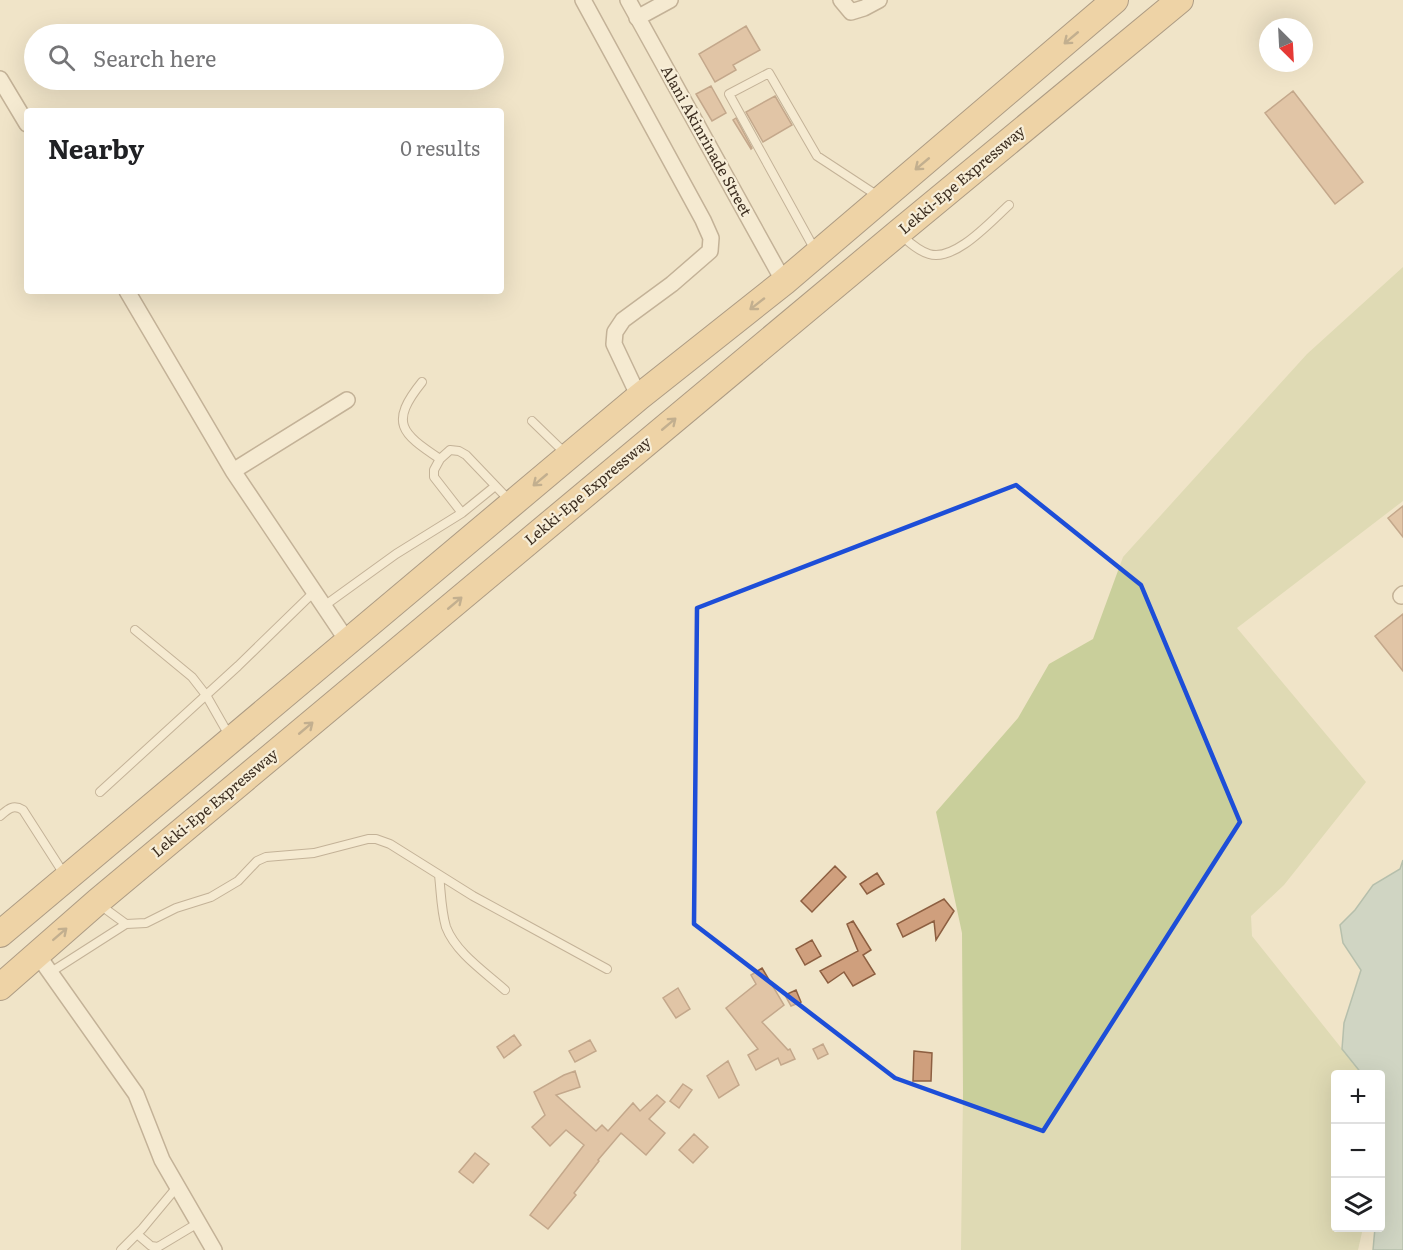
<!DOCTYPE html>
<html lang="en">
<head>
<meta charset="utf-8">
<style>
  body { margin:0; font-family:Literata,serif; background:#f2f2f2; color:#202124 }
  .controls { position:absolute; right:18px; bottom:18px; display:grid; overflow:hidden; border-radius:6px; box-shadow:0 6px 24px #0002 }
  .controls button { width:54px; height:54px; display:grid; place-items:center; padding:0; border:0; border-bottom:2px solid #e0e0e0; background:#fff; color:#202124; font:30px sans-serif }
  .compass { position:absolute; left:1259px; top:18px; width:54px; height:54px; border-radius:50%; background:#fff; box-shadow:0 6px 24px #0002; rotate:156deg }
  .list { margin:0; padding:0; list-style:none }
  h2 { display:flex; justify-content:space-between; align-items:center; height:78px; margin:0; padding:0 24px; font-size:26px }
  h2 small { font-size:20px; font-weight:400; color:#757577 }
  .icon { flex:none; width:33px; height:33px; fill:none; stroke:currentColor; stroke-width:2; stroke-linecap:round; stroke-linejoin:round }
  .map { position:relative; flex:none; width:1403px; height:1250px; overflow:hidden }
  .search { position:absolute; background:#fff; box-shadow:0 6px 24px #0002; left:24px; top:24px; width:480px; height:66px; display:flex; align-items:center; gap:15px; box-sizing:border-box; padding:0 21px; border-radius:33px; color:#757577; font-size:22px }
  .panel { position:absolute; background:#fff; box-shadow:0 6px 24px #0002; left:24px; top:108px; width:480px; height:186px; border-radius:6px }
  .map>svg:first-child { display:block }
</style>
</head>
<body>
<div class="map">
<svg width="1403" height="1250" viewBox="0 0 1403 1250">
  <rect width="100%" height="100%" fill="#f0e4c8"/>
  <path fill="#c9cf9b" d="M1403,267V501L1237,628L1366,782L1284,885L1251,916L1252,936L1362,1074H1336V1228H1363L1358,1250H961L963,1092L962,933L936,812L1018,718L1049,664L1093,639L1123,557L1307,354Z"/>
  <path fill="#a9c4bc" stroke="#6f938a" stroke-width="1.5" d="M1403,860V1250H1373L1375,1228H1380V1074H1362L1342,1049L1344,1023L1361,970L1343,943L1340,925L1355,910L1373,885L1400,869Z"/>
  <path fill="#cf9f7d" stroke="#8d5f41" stroke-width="1.5" d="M746,26L760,50L733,65L736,70L715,82L699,54Z
    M711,86L726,113L712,121L696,94Z
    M1293,91L1363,182L1335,204L1265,113Z
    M775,96L792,125L763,142L746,112Z
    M736,118L752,148L751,149L733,120Z
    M1403,506V537L1388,518Z
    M1403,614V671L1375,636Z
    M835,866L846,877L812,912L801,901Z
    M877,873L884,884L867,894L860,884Z
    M944,899L954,911L936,940L934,921L903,937L897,924Z
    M853,921L871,950L863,955L875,974L853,986L844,972L828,983L820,971L858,951L847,924Z
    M812,940L821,956L805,965L796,949Z
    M762,968L784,1005L762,1022L788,1050L790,1049L795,1059L781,1065L778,1058L756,1070L748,1055L758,1049L726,1008L756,984L751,975Z
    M678,988L690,1009L676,1018L663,998Z
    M796,990L801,1002L791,1006L785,995Z
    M514,1035L521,1045L504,1058L497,1047Z
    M590,1040L596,1051L575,1062L569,1051Z
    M823,1044L828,1054L818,1059L813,1049Z
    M914,1051L932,1053L931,1081H913Z
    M728,1061L739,1085L719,1098L707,1076Z
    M575,1071L580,1087L556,1095L596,1131L602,1125L608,1131L633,1103L640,1111L657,1095L665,1102L649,1119L665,1133L646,1155L621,1133L598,1160L599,1161L574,1193L576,1195L548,1229L530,1215L584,1145L566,1130L550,1146L532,1127L545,1115L534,1092L564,1075Z
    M683,1084L692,1090L679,1108L670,1101Z
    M694,1134L708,1147L693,1163L679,1150Z
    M475,1153L489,1164L473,1183L459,1172Z"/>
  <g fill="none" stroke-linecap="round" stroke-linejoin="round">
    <defs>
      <path id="service" d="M902,236C910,243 919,251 929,254C955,262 991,221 1009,205
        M815,250L729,94L769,73L817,156L878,196
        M422,382C389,423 401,433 440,459L450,450L459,451L466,455L509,500
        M532,421L565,453
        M440,459L434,470V477L462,513
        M324,606L396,554L462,513L494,487
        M135,630L192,677L206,695L230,737
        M100,792L238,666L314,592
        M0,816C8,809 13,804 23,810L64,874
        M439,875C441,892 441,910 446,927C456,953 485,972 505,990
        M100,905L126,924L146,923L176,908L211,897L238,881L257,861L266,857L314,853L368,839H376L390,844L473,896L607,969
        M51,972L126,924
        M137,1234L151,1246L158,1247L198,1223
        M121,1250L142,1229L177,1187"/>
      <path id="minor" d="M583,0L703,220L711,238L710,251L672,284L623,320L615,332L614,344L639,397
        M628,0L784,282
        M841,0L851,12L864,8L879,0
        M637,18L670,0
        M0,79L27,124
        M127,291L233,471L348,642
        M233,471L347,400
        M1401,596L1403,594
        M37,954L136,1094L162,1160L214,1250"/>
      <path id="trunk" d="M0,934L639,397L784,282L1115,0
        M0,987L97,902L898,233L1180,0"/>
    </defs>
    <use href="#service" stroke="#8d765c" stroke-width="10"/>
    <use href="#minor" stroke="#8d765c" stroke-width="18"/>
    <use href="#trunk" stroke="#5b4430" stroke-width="28"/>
    <use href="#service" stroke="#faf1dc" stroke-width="8"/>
    <use href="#minor" stroke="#faf1dc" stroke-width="15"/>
    <use href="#trunk" stroke="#eabe7c" stroke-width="26"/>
  </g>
  <defs><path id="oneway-shaft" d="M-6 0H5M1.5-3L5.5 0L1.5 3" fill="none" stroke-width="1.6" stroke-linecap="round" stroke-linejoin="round" transform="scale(1.5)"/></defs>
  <g stroke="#8b6f49">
    <use href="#oneway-shaft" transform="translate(1071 38) rotate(140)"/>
    <use href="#oneway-shaft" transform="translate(922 164) rotate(140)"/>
    <use href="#oneway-shaft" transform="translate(757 304) rotate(142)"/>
    <use href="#oneway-shaft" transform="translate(669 424) rotate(-40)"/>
    <use href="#oneway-shaft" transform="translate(540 480) rotate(140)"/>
    <use href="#oneway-shaft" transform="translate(455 603) rotate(-40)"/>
    <use href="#oneway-shaft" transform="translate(306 728) rotate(-40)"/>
    <use href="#oneway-shaft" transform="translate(60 934) rotate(-41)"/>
  </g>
  <path d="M0 0H1403V1250H0ZM1016,485L1141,585L1240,822L1043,1131L895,1078L694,924L697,608Z" fill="#f0e4c8" fill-opacity=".55" fill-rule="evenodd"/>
  <path fill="none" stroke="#1d4ed8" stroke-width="4.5" stroke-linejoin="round" d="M1016,485L1141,585L1240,822L1043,1131L895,1078L694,924L697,608Z"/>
  <g text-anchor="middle" stroke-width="4.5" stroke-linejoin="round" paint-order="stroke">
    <g font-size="15" fill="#3d2e20" stroke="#f7eed8">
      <text transform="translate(706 141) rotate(61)" y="5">Alani Akinrinade Street</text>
      <text transform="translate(962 180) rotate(-40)" y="5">Lekki-Epe Expressway</text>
      <text transform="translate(588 491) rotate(-40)" y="5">Lekki-Epe Expressway</text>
      <text transform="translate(215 803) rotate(-40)" y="5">Lekki-Epe Expressway</text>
    </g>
  </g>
</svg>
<div class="controls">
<button>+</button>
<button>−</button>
<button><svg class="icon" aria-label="layers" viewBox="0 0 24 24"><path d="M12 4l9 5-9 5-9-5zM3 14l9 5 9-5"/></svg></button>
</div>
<svg class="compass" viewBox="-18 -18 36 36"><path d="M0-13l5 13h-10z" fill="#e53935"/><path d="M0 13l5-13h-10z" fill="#757577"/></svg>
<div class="search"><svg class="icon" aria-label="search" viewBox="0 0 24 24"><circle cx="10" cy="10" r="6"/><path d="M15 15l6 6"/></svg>Search here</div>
<section class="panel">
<h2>Nearby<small>0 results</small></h2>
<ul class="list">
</ul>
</section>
</div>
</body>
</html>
